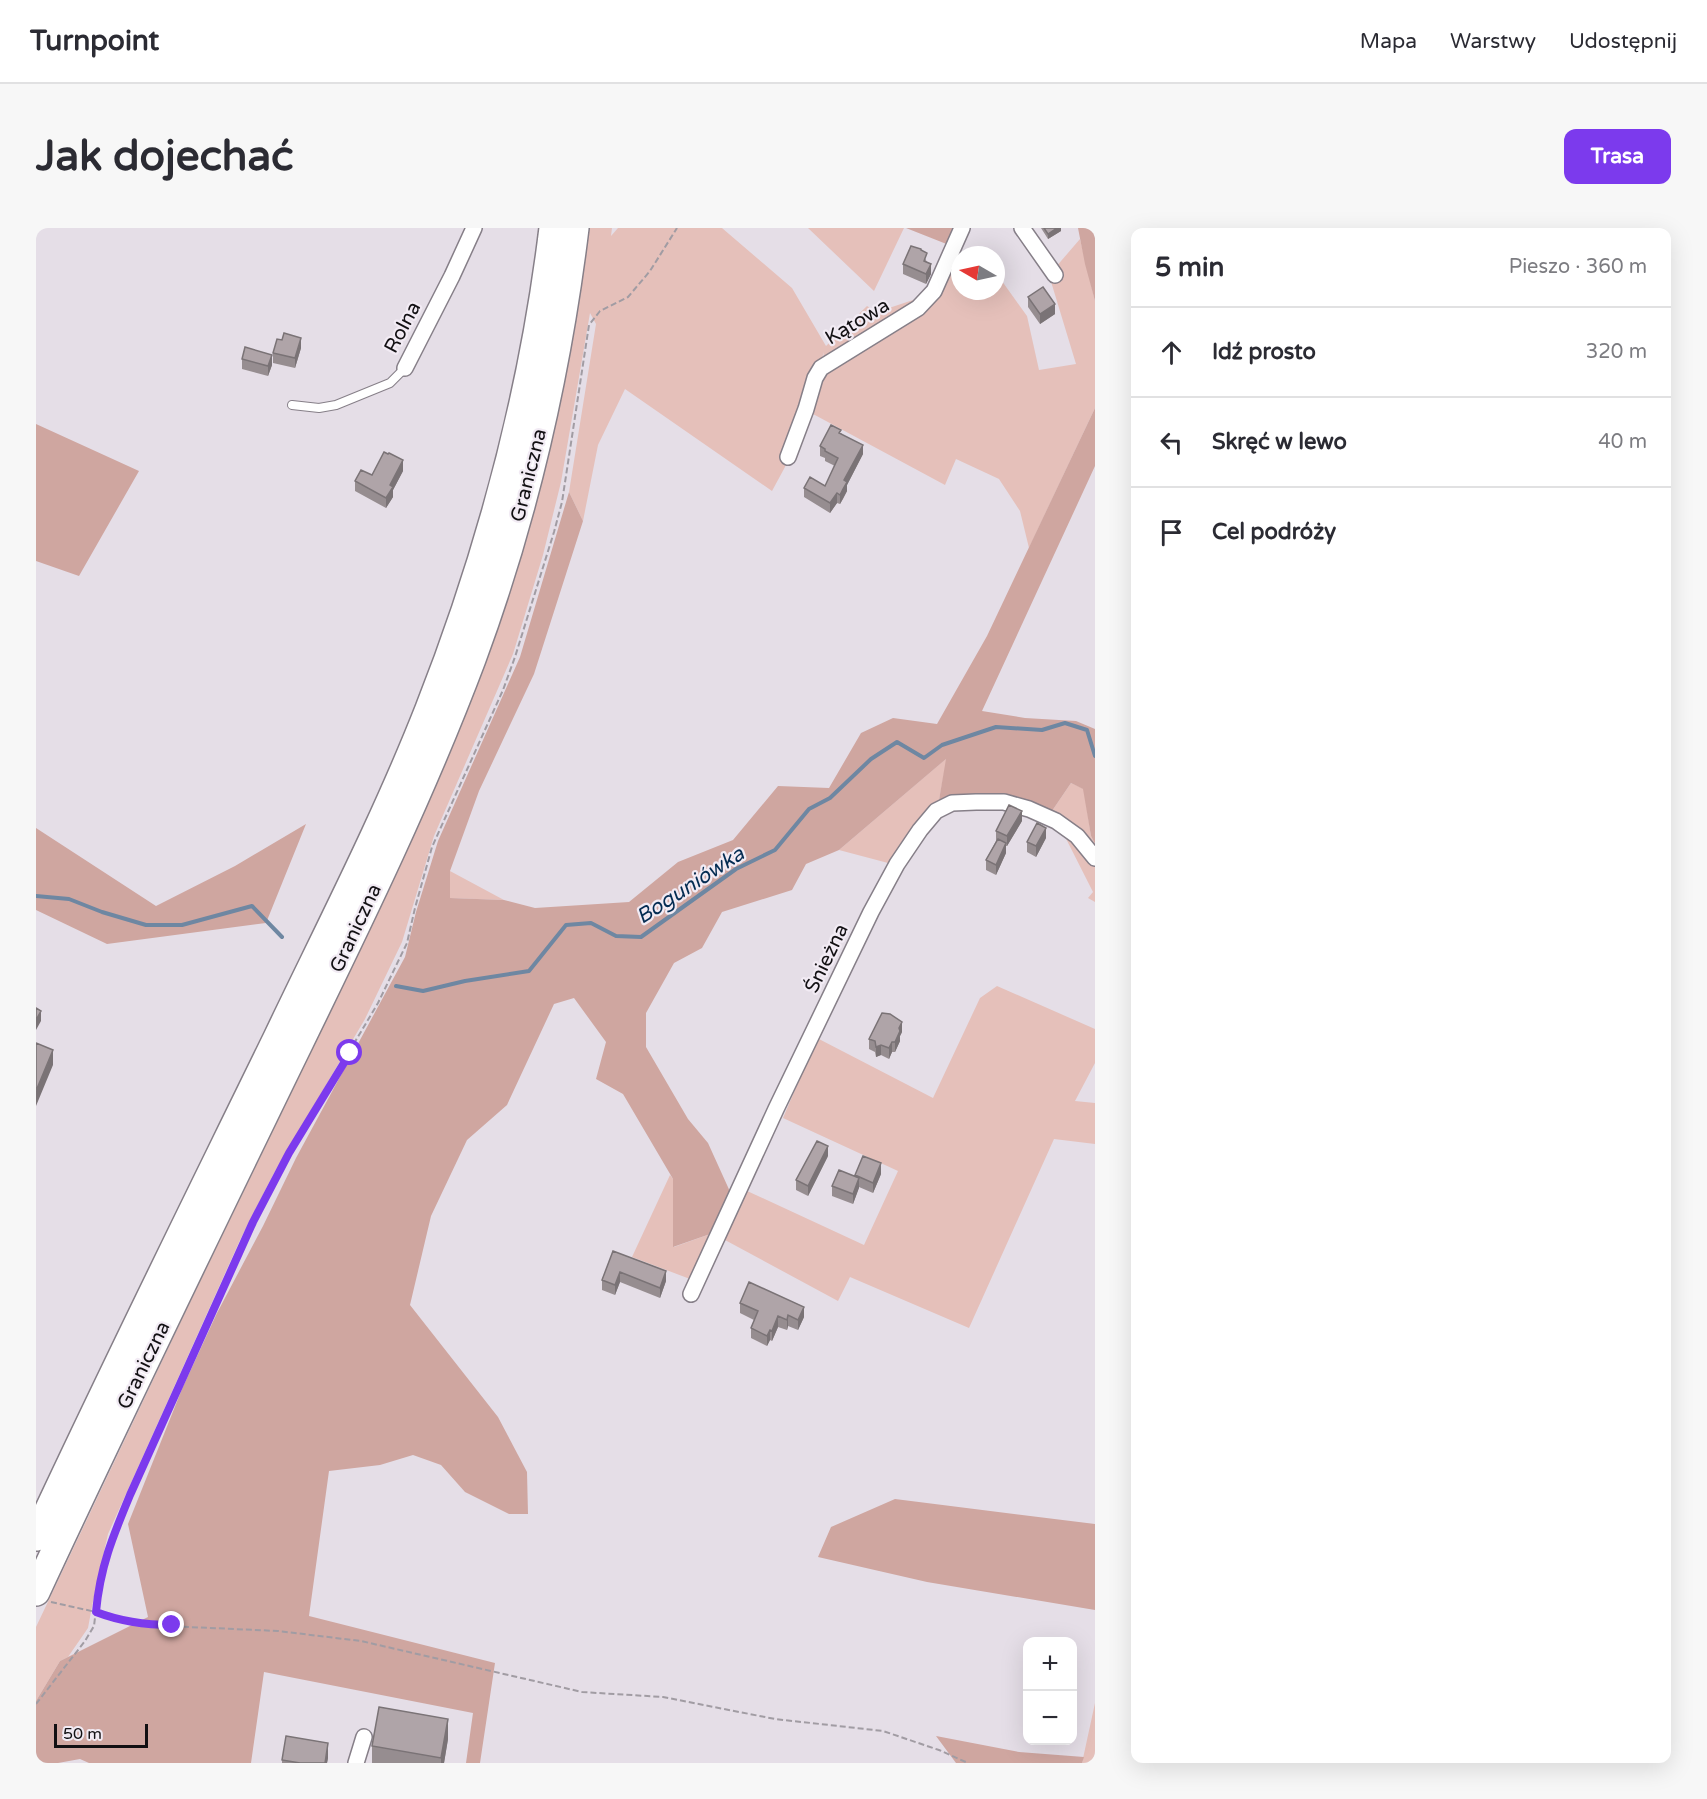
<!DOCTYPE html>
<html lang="pl">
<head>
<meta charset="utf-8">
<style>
  body { margin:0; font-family:"Varela Round",sans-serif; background:#f7f7f7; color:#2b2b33 }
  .controls { position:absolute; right:18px; bottom:18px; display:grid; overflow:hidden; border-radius:12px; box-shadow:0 6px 24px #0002 }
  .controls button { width:54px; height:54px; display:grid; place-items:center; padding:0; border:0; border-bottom:2px solid #e1e1e2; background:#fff; color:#2b2b33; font:30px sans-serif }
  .compass { position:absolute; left:915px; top:18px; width:54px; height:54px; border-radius:50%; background:#fff; box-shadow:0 6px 24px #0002; rotate:279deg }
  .scale { position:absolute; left:18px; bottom:15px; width:94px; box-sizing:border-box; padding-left:6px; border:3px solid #121013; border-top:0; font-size:16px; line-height:21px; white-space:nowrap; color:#121013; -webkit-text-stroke:4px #f2ebf4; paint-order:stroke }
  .stop { position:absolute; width:18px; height:18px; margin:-14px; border:4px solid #7c3aed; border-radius:50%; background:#fff }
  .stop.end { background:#7c3aed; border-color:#fff; box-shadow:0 2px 6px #0008 }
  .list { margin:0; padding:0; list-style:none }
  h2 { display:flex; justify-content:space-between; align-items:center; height:78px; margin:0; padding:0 24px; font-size:26px }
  h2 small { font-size:20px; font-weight:400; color:#7c7c81 }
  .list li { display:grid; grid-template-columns:39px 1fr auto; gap:18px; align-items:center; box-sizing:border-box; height:90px; padding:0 24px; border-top:2px solid #e1e1e2 }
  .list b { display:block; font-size:22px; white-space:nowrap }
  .list em { font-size:20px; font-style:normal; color:#7c7c81 }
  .icon { flex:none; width:33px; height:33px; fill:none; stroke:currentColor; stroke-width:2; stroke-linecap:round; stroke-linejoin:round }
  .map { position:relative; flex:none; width:1059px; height:1535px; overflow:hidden; border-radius:12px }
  header { display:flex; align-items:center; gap:36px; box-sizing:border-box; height:84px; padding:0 30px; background:#fff; border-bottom:2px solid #e1e1e2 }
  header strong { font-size:28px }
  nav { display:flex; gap:33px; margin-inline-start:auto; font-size:21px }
  .intro { display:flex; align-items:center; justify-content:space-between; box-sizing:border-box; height:144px; padding:0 36px }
  h1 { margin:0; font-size:42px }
  .button { padding:15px 27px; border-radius:12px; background:#7c3aed; color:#fff; font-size:21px; font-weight:700 }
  main { display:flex; gap:36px; padding:0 36px }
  aside { flex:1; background:#fff; border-radius:12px; box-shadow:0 6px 24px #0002 }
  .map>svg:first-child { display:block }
</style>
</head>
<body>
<header>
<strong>Turnpoint</strong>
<nav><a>Mapa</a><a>Warstwy</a><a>Udostępnij</a></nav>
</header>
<div class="intro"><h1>Jak dojechać</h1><a class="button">Trasa</a></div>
<main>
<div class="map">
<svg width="1059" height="1535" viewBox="0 0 1059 1535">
  <rect width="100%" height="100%" fill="#e5dee7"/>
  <path fill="#e5c0ba" d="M550,0H576L575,8L582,0H686L756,60L790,118L831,78L841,84L886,69L908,25L924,30V63H960V48L963,49L991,88L1003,142L1040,136L1013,47L1044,11L1059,73V180L993,320L984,283L963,251L920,231L909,257L777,186L788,124L749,239L736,263L589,161L562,217L547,293L533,264L560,96L554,85L525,254L507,327L477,426L398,608L366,714L329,791L238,945L204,1012L72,1306L57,1373L52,1400L32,1429L24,1433L0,1473V1399L146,1091L297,778L387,583L514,220L537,108Z
    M772,0H868L838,63Z
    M911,530L903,572L889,586L852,635L803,622Z
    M1035,555L1048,561L1055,608L1059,616V674L1052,670L1057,664L1016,583Z
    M414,643L468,672L413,670Z
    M961,758L1059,801V835L1039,873L1059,875V916L1018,911L933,1100L814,1049L802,1073L689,1012L709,962L828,1017L862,943L747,890L781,810L897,870L944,770Z
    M634,947L637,951L638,1019L677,1005L654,1051L596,1029Z
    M1059,1475V1535H1046Z"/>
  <path fill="#cfa6a0" d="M870,0H918L913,17Z
    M1042,0H1059V73L1049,36Z
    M1059,180V238L946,483L989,490L1040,493L1059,501V616L1055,608L1047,561L1035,555L1016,583L977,570L903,572L910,531L803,622L770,636L756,662L686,684L666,720L638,735L610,785V819L652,891L672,915L696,968L677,1005L637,1019V951L587,866L560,851L570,814L538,770L518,776L471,877L431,912L395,988L374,1077L462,1189L491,1244L492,1286H473L429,1264L405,1237L377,1227L344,1237L293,1243L273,1388L459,1435L444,1535H430L437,1485L228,1444L215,1535H53L44,1531L22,1535H0V1473L24,1433L112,1389L92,1296L146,1161L181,1085L227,998L260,930L369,729L380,684L402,613L484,429L533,264L547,293L498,446L443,563L414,643V670L468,672L499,680L593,674L642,634L697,612L742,558L793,560L825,505L857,490L901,496L951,408Z
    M0,196L103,243L43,348L0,333Z
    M270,596L230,695L71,716L0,682V600L120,678L199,638Z
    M859,1271L1059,1296V1382L891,1354L782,1329L795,1299Z
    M900,1508L983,1524L1048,1529L1046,1535H920Z"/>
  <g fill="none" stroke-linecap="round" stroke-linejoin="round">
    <path stroke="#6e87a2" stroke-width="4" d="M0,668L33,671L66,684L110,697H146L216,678L246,709
      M360,758L387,763L429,753L493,743L530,697L555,695L580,708L605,709L700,641L739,622L773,581L794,570L835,531L861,514L888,530L906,517L960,499L1006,502L1029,495L1051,502L1059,528"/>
    <defs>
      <path id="lane" d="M256,177L283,180L300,177L354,155L369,140"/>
      <path id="street" d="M986,0L1019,47
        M369,140L416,48L438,0
        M752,229L770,181L779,150L785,140L882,80L898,63L926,0
        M655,1066L740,881L835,684L861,636L884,602L900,583L916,575L940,574H968L993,581L1020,593L1041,608L1059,630
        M320,1535L328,1509"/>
      <path id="highway" d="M0,1309C78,1141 160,976 241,810C293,701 349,593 393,481C454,326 497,165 517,0
        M0,1364C78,1196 159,1030 240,863C309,721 380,580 436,431C487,293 521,147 539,0"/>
    </defs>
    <use href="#lane" stroke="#867f88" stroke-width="10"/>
    <use href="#street" stroke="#867f88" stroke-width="18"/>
    <use href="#highway" stroke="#867f88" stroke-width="30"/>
    <path stroke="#a19ca3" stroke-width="2" stroke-dasharray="6 3" stroke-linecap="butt" d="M15,1374L60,1384L81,1392L108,1397L242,1403L325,1413L546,1464L627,1469L739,1491L847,1503L903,1522L932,1535
      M0,1476L49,1413L58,1398L64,1348L77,1309L217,994L253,925L342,775L371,715L379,680L396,619L467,462L479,429L518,304L526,274L553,97L564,83L592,69L614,43L641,0"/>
    <use href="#lane" stroke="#fff" stroke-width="8"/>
    <use href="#street" stroke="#fff" stroke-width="15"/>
    <use href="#highway" stroke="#fff" stroke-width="27"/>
  </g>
  <path fill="#968d90" d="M1005,0H1025V3L1012,11Z
    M885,23L891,34L895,46L890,56L867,46V36Z
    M992,69L1019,86L1004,96L992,79Z
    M265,120L259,140L237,135V125Z
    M206,131L236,137L232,148L206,141Z
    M805,205L827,226L811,257V263L807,271L804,276L801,275L794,285L768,269V260L789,258L799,238L789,233V230L784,228V218Z
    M367,243L357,262V269L350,280L319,263V253L336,247Z
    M986,593L971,618H970V625L960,647L950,642V632L960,613V603Z
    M1010,610L1000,629L991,624V614Z
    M866,804L864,808V813L859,824H856L853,831L845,827L840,829L839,824L833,821V811Z
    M792,928L772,968L760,962V952Z
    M845,946L837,965L823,959L817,976L796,968V958L819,948Z
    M577,1023L630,1053L624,1070L584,1054L579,1067L566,1062V1052Z
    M704,1075L768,1089L762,1102L752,1098L751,1102L742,1099L736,1113L734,1112L731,1118L715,1110V1100L718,1092L704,1085Z
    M412,1511L408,1535H336V1518Z
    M292,1530L291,1535H246V1532Z"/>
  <path fill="#7a7376" d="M1021,0H1025V3L1012,11V6Z
    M895,36V46L890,56V46Z
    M1019,76V86L1004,96V86Z
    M265,110V120L259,140V130Z
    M236,127V137L232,148V138Z
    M827,217V226L811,257V263L804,276V267L808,252Z
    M367,232V243L357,262V269L350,280V270L354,257Z
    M801,265V275L794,285V275Z
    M986,583V593L971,618V608Z
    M1010,600V610L1000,629V618Z
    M970,615V625L960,647V637Z
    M5,783V793L0,802V792Z
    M866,794V804L864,808V813L859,824V814L863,800Z
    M856,814V824L853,831V820Z
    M845,817V827L840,829V819Z
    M17,822V837L0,878V863Z
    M792,918V928L772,968V958Z
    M845,935V946L837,965V955Z
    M823,950V960L817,976V966Z
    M630,1043V1053L624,1070V1060Z
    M584,1044V1054L579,1067V1057Z
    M768,1079V1089L762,1102V1092Z
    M752,1087V1098L751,1102V1092Z
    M742,1088V1099L736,1113V1103Z
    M734,1102V1112L731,1118V1108Z
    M412,1491V1511L408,1535H405V1530Z
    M292,1515V1530L291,1535H289Z"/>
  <path fill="#afa4a8" stroke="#7a7376" stroke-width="1.5" d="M1008,0H1021L1012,6Z
    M875,18L885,21V22L891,25L888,33L895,36L890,46L867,36Z
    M1007,59L1019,76L1004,86L992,69Z
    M248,105L265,110L259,130L237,125L241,111L246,112Z
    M209,119L236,127L232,138L206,131Z
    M795,197L805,202L803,205L827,217L808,252L811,254L807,261L804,267L801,265L794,275L768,260L774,249L789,258L802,230L789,223V221L784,218Z
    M348,224L352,226L353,225L367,232L354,257L357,259L350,270L319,253L325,242L336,247Z
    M973,577L986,583L971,608L960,603Z
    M1001,595L1010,600L1000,618L991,614Z
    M962,611L970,615L960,637L950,632Z
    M0,780L5,783L0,792Z
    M846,785L854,786L866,794L863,800L864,803L859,814H856L853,820L845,817L840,819L839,813L833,811Z
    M0,815L17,822L0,863Z
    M781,913L792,918L772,958L760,952Z
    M827,928L845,935L837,955L819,947Z
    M803,942L823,950L817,966L796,958Z
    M577,1023L630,1043L624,1060L584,1044L579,1057L566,1052Z
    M713,1054L768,1079L762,1092L752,1087L751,1092L742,1088L736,1103L734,1102L731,1108L715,1100L722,1083L704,1075Z
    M343,1479L412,1491L405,1530L336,1518Z
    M250,1508L292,1515L289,1535H264L246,1532Z"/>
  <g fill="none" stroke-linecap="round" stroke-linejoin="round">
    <path stroke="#7c3aed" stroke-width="8" d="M136,1397C109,1397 86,1394 60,1384C64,1339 77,1308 94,1267L217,994L253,925L314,825"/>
  </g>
  <g text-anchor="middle" stroke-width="4.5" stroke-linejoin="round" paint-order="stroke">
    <g font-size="20" fill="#121013" stroke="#f2ebf4">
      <text transform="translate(821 93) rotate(-31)" y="7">Kątowa</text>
      <text transform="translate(366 99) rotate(-62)" y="7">Rolna</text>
      <text transform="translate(492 247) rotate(-76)" y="7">Graniczna</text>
      <text transform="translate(319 700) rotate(-65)" y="7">Graniczna</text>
      <text transform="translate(790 730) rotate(-64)" y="7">Śnieżna</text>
      <text transform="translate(107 1137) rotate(-64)" y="7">Graniczna</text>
    </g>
    <g font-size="21" font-style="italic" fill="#042c52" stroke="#f2ebf4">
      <text transform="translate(654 657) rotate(-33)" y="7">Boguniówka</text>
    </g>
  </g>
</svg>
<div class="controls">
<button>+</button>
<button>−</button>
</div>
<svg class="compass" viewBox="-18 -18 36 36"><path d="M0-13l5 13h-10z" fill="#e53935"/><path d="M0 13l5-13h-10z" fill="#7c7c81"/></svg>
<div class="scale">50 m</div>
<div class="stop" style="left:314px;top:825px"></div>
<div class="stop end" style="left:136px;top:1397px"></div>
</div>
<aside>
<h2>5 min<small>Pieszo · 360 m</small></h2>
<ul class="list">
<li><svg class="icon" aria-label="ahead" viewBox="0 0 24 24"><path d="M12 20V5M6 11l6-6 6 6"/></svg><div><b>Idź prosto</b></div><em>320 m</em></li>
<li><svg class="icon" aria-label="left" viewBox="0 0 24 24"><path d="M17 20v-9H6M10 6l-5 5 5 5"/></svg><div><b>Skręć w lewo</b></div><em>40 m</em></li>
<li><svg class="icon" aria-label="arrive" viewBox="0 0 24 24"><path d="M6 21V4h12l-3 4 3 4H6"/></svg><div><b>Cel podróży</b></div></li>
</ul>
</aside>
</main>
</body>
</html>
